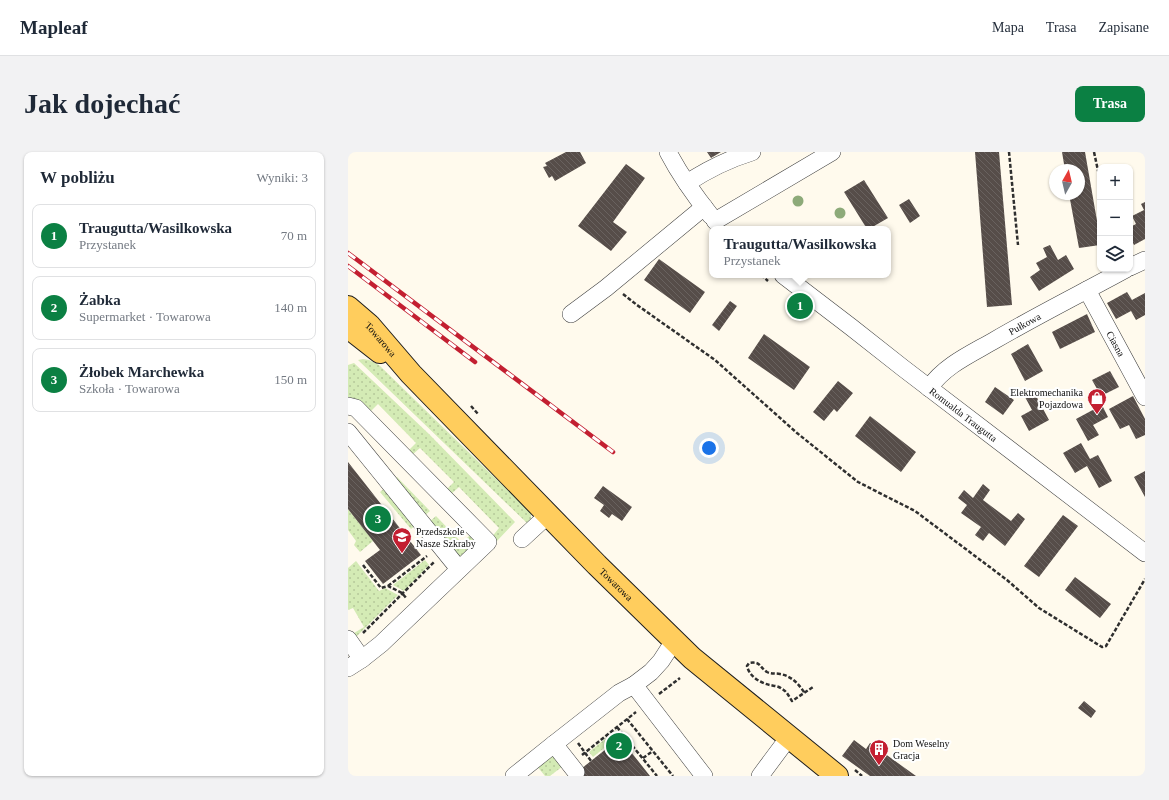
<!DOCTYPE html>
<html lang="pl">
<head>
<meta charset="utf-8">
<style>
  body { margin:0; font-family:Georgia,serif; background:#f2f2f3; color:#1f2937 }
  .controls { position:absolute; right:12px; top:12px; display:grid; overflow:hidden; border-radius:8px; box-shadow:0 1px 3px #0004 }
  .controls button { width:36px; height:36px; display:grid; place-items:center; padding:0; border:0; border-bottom:1px solid #e0e1e3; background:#fff; color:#1f2937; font:20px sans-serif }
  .compass { position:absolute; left:701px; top:12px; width:36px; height:36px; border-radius:50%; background:#fff; box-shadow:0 1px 3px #0004; rotate:8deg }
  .you { position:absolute; left:361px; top:296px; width:14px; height:14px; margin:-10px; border:3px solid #fff; border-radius:50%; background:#1a73e8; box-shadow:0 0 0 6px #1a73e833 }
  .badge { display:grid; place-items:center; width:26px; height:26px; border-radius:50%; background:#0b8043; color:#fff; font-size:13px; font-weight:700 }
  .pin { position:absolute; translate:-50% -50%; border:2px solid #fff; box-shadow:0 1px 4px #0006 }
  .popup { position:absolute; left:361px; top:74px; width:182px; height:52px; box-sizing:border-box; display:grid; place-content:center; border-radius:8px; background:#fff; filter:drop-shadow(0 1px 3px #0005); font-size:13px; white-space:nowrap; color:#747a83 }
  .popup b { font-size:15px; color:#1f2937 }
  .popup::after { content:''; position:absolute; left:50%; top:100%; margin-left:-8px; border:8px solid transparent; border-top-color:#fff }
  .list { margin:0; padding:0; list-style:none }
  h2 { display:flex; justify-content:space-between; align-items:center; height:52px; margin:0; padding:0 16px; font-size:17px }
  h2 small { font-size:13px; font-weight:400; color:#747a83 }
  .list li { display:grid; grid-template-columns:26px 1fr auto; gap:12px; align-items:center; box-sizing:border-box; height:64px; margin:0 8px 8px; padding:0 8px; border:1px solid #e0e1e3; border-radius:8px }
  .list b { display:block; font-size:15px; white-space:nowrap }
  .list p { margin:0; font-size:13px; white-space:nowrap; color:#747a83 }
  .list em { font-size:13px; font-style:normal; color:#747a83 }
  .icon { flex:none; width:22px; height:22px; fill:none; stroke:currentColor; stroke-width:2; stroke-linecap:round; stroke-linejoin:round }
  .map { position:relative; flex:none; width:797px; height:624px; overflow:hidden; border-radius:8px }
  header { display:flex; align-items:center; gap:24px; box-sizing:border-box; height:56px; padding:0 20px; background:#fff; border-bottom:1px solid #e0e1e3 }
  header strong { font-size:19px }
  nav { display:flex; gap:22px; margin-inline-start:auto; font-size:14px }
  .intro { display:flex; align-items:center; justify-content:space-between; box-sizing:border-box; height:96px; padding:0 24px }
  h1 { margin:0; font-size:28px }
  .button { padding:10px 18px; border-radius:8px; background:#0b8043; color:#fff; font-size:14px; font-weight:700 }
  main { display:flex; gap:24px; padding:0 24px }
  aside { flex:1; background:#fff; border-radius:8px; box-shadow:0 1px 3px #0004 }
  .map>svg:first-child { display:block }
</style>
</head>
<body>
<header>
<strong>Mapleaf</strong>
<nav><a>Mapa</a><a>Trasa</a><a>Zapisane</a></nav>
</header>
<div class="intro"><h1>Jak dojechać</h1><a class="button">Trasa</a></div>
<main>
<aside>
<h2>W pobliżu<small>Wyniki: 3</small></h2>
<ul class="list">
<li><span class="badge">1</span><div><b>Traugutta/Wasilkowska</b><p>Przystanek</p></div><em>70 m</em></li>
<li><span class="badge">2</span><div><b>Żabka</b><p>Supermarket · Towarowa</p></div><em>140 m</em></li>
<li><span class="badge">3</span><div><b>Żłobek Marchewka</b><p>Szkoła · Towarowa</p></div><em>150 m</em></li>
</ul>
</aside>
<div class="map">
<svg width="797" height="624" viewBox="0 0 797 624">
  <defs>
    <pattern id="grass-dots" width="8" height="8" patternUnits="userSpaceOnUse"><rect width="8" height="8" fill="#d4ebb5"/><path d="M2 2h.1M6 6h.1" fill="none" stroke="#b5c89a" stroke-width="1.8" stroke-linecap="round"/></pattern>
    <pattern id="building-back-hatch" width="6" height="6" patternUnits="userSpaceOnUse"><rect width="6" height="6" fill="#564d49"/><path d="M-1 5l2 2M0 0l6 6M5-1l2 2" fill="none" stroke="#69625f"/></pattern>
  </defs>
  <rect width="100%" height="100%" fill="#fffaed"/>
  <path fill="url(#grass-dots)" d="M15,207L21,208L31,213L183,361V369L180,372L10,208Z
    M6,211L81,282L167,370L148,390L143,386L151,376L111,335L102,343L98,338L106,330L72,296L64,303L60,299L68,291L30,252L22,260L0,248V213Z
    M49,325L82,359L75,365L46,328Z
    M38,335L68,373L63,377L32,340Z
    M0,357L25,389L12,400L6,393L8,389L0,378Z
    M88,364L114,391L122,383C125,386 128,389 126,393L111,406L80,371Z
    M77,408L81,413L56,439L45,433Z
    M8,409L31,439L37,436L50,443L8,485L6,481L16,475L5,456L0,458V416Z
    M267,579L271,584L245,605L241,600Z
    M204,604L215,614L202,624H197L188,613Z"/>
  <path fill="url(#building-back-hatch)" d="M218,0H232L238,11L207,29L204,24L201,26L195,15L199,14L197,11Z
    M359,0H373L363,6Z
    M627,0H651L664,153L639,155Z
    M714,0H737L752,86V93L731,96L721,42H731V18H717Z
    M278,12L297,26L265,70L279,80L263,99L230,74Z
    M516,28L540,66L521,77H519L496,40Z
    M561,47L572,64L562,71L551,53Z
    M797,50V87L786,93L782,85V75L788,72L784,64L796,58L793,52Z
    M702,93L710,108L718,103L726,117L691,139L682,125L692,118L688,111L699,105L695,96Z
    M311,107L357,140L342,161L296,128Z
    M779,140L784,148L797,141V163L788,168L783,159L768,167L759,151Z
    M382,149L389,154L371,179L364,173Z
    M739,162L747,180L712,197L704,180Z
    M416,182L462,215L446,238L400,206Z
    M680,192L695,219L677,229L663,202Z
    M762,219L771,235L753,244L744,228Z
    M490,229L505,241L489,260L486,257L476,269L465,260Z
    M647,235L666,248L655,263L637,250Z
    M686,240L701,268L681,279L673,264L684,258L677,245Z
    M785,244L797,267V283L788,287L781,273L772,277L761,257Z
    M754,253L760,265L745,273L751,283L740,289L728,267Z
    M522,264L568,300L553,320L507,284Z
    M733,291L742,307L750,303L764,329L751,336L739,314L727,321L715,301Z
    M0,310L73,403L35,432L17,409L32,398L0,357Z
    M797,319V345L786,325Z
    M635,332L642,338L635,348L663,369L670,361L677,367L657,394L641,381L635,389L627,383L633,375L613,361L619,353L610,346L616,338L625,346Z
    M255,334L284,355L274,369L264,362L261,366L252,359L256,353L246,346Z
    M715,363L730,374L691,425L676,414Z
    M727,425L763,452L752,466L717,438Z
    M736,549L748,559L743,566L730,556Z
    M272,586L302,624H224Z
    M506,588L518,597L522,591L568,624H522L494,604Z"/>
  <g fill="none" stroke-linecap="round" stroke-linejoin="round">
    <defs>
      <g id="minor">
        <path d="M320,0C332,23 347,44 363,64"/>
        <path d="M339,31C359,18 381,7 404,0"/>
        <path d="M367,69L484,0"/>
        <path d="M782,115L797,108"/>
        <path id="s1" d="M435,123L503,175L555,216L797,401"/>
        <path id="s2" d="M739,138L797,245"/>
        <path d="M223,162L258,136L356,55"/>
        <path id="s3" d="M581,236C597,213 623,202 647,188C690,163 734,141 778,117"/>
        <path d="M0,254L8,256L140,390L33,492L14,507L9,500L0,487"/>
        <path d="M0,280L111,417"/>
        <path d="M174,387L200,363"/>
        <path d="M0,516L14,507"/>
        <path d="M286,533L356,624"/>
        <path d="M228,620L206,592L271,541L286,533L303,520L313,509L326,489"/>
        <path d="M166,624L206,592"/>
        <path d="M412,624L441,585"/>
      </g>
      <g id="major">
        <path id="s4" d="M0,155L21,173L63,222L249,413L344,506L489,624"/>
        <path d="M0,175L32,200"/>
      </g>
    </defs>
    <use href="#minor" stroke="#404040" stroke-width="18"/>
    <use href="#major" stroke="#1e1e1e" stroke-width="24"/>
    <path stroke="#2f2f2f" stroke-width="2.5" stroke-dasharray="4 2" stroke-linecap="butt" d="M661,0L670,93
      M746,0L752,28
      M413,123L420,129
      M275,142L289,153L367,208L449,281L510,330L567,359L659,428L691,456L754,495L758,494L797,427
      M123,254L130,262
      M15,413L33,436L40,434L54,441L59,447
      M40,434L79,404
      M15,481L86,410
      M456,540C450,531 443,524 432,522C427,521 423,522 419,520C411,515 413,509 401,511L399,514C401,524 412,531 422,533C426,534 431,534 434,537C439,539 441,545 444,549L465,535
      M311,542L332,526
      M279,567L325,624
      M269,575L309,624
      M230,591L243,609
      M234,603L288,560
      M295,606L305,599
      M507,618L514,624"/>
    <use href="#minor" stroke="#fff" stroke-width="17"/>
    <use href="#major" stroke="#ffcd5d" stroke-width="22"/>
    <defs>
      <path id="rail" d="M0,101L265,300
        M0,114L127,210"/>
    </defs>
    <use href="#rail" stroke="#c31f31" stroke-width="4.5"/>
    <use href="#rail" stroke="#fff" stroke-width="3" stroke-dasharray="9" stroke-linecap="butt"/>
  </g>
  <g fill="#8daa79">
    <circle cx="450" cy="49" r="5.5"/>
    <circle cx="492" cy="61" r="5.5"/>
  </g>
  <defs>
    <symbol id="shop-pin" viewBox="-11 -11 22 30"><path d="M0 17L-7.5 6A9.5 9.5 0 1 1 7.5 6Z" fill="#c31f31" stroke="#fff"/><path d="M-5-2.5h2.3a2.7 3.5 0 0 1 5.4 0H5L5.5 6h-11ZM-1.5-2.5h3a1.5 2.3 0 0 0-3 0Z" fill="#fff"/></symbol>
    <symbol id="school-pin" viewBox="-11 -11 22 30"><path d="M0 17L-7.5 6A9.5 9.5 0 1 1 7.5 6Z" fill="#c31f31" stroke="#fff"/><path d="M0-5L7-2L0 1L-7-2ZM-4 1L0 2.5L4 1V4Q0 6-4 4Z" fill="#fff"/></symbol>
    <symbol id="building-pin" viewBox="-11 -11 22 30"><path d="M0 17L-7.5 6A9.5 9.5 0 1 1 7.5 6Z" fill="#c31f31" stroke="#fff"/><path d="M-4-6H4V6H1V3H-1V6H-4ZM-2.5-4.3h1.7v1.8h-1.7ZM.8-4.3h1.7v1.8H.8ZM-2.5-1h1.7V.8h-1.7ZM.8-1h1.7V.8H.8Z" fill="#fff"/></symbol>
  </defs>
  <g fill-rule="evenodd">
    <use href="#shop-pin" x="738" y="235" width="22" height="30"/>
    <use href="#school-pin" x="43" y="374" width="22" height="30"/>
    <use href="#building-pin" x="520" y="586" width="22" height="30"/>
  </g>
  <g text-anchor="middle" stroke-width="4" stroke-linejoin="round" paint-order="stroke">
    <g font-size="10" fill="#0d0d0d" stroke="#fff">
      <text dy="4" stroke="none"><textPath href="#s3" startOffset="116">Pułkowa</textPath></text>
      <text dy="4" stroke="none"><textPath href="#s4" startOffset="46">Towarowa</textPath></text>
      <text dy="4" stroke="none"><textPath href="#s2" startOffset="61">Ciasna</textPath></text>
      <text dy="4" stroke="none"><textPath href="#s1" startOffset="228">Romualda Traugutta</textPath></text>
      <text dy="4" stroke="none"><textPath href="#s4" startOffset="386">Towarowa</textPath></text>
    </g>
    <g font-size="10" fill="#0d0d0d" stroke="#fff" text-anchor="start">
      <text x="735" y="244" text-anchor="end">Elektromechanika<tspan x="735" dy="12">Pojazdowa</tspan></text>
      <text x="68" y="383">Przedszkole<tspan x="68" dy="12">Nasze Szkraby</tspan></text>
      <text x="545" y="595">Dom Weselny<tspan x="545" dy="12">Gracja</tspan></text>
    </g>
  </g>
</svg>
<div class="controls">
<button>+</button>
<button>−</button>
<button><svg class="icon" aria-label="layers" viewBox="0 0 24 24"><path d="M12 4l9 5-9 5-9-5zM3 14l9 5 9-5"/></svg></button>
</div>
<svg class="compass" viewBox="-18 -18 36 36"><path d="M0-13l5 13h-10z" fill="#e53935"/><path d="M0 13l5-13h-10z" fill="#747a83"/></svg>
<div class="you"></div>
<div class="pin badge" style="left:452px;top:154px">1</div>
<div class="popup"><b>Traugutta/Wasilkowska</b>Przystanek</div>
<div class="pin badge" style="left:271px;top:594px">2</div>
<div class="pin badge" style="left:30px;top:367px">3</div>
</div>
</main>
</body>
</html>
